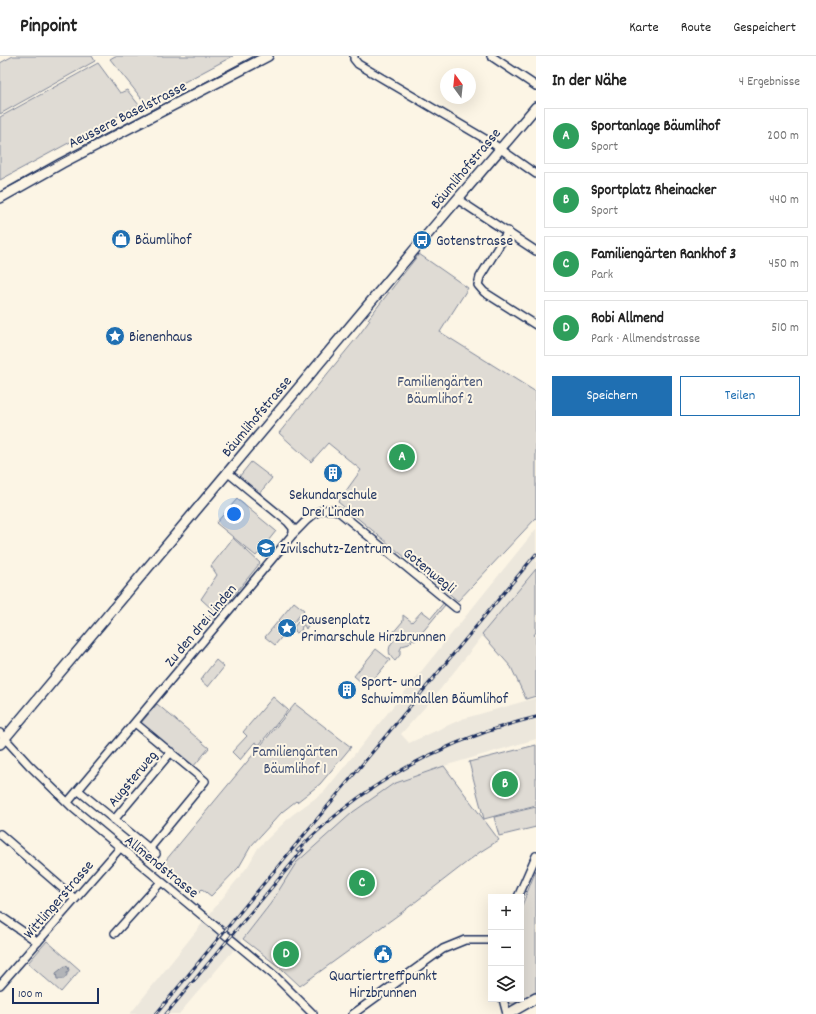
<!DOCTYPE html>
<html lang="de">
<head>
<meta charset="utf-8">
<style>
  body { margin:0; font-family:Dekko,sans-serif; background:#f2f2f2; color:#222 }
  .controls { position:absolute; right:12px; bottom:12px; display:grid; overflow:hidden; border-radius:0px; box-shadow:0 4px 16px #0002 }
  .controls button { width:36px; height:36px; display:grid; place-items:center; padding:0; border:0; border-bottom:1px solid #e0e0e0; background:#fff; color:#222; font:20px sans-serif }
  .compass { position:absolute; left:440px; top:12px; width:36px; height:36px; border-radius:50%; background:#fff; box-shadow:0 4px 16px #0002; rotate:345deg }
  .scale { position:absolute; left:12px; bottom:10px; width:87px; box-sizing:border-box; padding-left:4px; border:2px solid #1b2f5e; border-top:0; font-size:11px; line-height:14px; white-space:nowrap; color:#1b2f5e; -webkit-text-stroke:3px #fcf5e5; paint-order:stroke }
  .you { position:absolute; left:234px; top:458px; width:14px; height:14px; margin:-10px; border:3px solid #fff; border-radius:50%; background:#1a73e8; box-shadow:0 0 0 6px #1a73e833 }
  .badge { display:grid; place-items:center; width:26px; height:26px; border-radius:50%; background:#1f6fb2; color:#fff; font-size:13px; font-weight:700 }
  .pin { position:absolute; translate:-50% -50%; border:2px solid #fff; box-shadow:0 1px 4px #0006 }
  .list { margin:0; padding:0; list-style:none }
  h2 { display:flex; justify-content:space-between; align-items:center; height:52px; margin:0; padding:0 16px; font-size:17px }
  h2 small { font-size:13px; font-weight:400; color:#767676 }
  .list li { display:grid; grid-template-columns:26px 1fr auto; gap:12px; align-items:center; box-sizing:border-box; height:56px; margin:0 8px 8px; padding:0 8px; border:1px solid #e0e0e0; border-radius:0px }
  .list b { display:block; font-size:15px; white-space:nowrap }
  .list p { margin:0; font-size:13px; white-space:nowrap; color:#767676 }
  .list em { font-size:13px; font-style:normal; color:#767676 }
  .actions { display:flex; gap:8px; padding:12px 16px }
  .actions a { flex:1; padding:9px 0; border:1px solid #1f6fb2; border-radius:0px; text-align:center; font-size:14px; color:#1f6fb2 }
  .actions .main { background:#1f6fb2; color:#fff }
  .icon { flex:none; width:22px; height:22px; fill:none; stroke:currentColor; stroke-width:2; stroke-linecap:round; stroke-linejoin:round }
  .map { position:relative; flex:none; width:536px; height:958px; overflow:hidden }
  header { display:flex; align-items:center; gap:24px; box-sizing:border-box; height:56px; padding:0 20px; background:#fff; border-bottom:1px solid #e0e0e0 }
  header strong { font-size:19px }
  nav { display:flex; gap:22px; margin-inline-start:auto; font-size:14px }
  main { display:flex }
  aside { flex:1; background:#fff }
  .map>svg:first-child { display:block }
</style>
</head>
<body>
<header>
<strong>Pinpoint</strong>
<nav><a>Karte</a><a>Route</a><a>Gespeichert</a></nav>
</header>
<main>
<div class="map">
<svg width="536" height="958" viewBox="0 0 536 958">
  <rect width="100%" height="100%" fill="#fcf5e5"/>
  <filter id="ink" filterUnits="userSpaceOnUse"><feTurbulence type="fractalNoise" baseFrequency=".025" numOctaves="2"/><feDisplacementMap in="SourceGraphic" scale="8" xChannelSelector="R" yChannelSelector="G"/><feConvolveMatrix kernelMatrix="1 2 1 2 8 2 1 2 1" color-interpolation-filters="sRGB"/></filter>
  <g filter="url(#ink)">
    <path fill="#ece7dc" d="M536,473V513L434,641L401,678L409,687L462,663L536,642V683L444,710L393,728L271,847L243,883L179,958H130L248,810L258,792L292,759L324,736Z"/>
    <path fill="#dfdbd4" stroke="#7d8599" d="M13,0H92L95,5L0,58V7Z
      M115,0H233L145,47L110,3Z
      M98,7L120,37L127,34L139,49L0,124V61Z
      M419,198L468,232L440,276L536,336V462L458,545L338,446L361,414L328,387L311,406L279,377L359,279L370,264L368,263Z
      M251,406L272,422L259,438L239,421Z
      M237,443L276,475L256,500L216,467Z
      M233,482L260,507L212,566L208,562L214,555L201,543L217,519L211,510Z
      M536,513V576L534,579L536,581V640L526,643L511,611L482,578Z
      M445,545V549L415,585L405,578L393,581L391,579L403,565V559L412,566L422,555L431,562Z
      M294,546L304,554L275,589L265,581Z
      M301,562L306,563L308,569L306,573L304,569L302,570L301,575L296,577L294,571Z
      M399,581H407L412,585L409,588L402,590L400,594V599L395,605C385,597 389,586 399,581Z
      M376,593L390,604L367,631L354,620Z
      M216,604L224,611L208,631L200,624Z
      M273,641L288,654L259,689L255,686L240,704L232,696L247,680L243,676Z
      M157,648L209,692L193,711L141,667Z
      M295,648L351,691L320,728L297,746L296,745L282,756L251,790L239,811L211,840L202,833L195,840L161,810Z
      M536,689V749L484,763L469,706Z
      M444,710L499,784L480,796L405,854L300,930L283,914L243,883L271,847L296,807L353,756L393,728Z
      M536,751V771L499,780L494,761Z
      M536,814V936L513,948L508,947L507,943H521V852Z
      M47,885L80,914L61,936L28,907Z"/>
    <path fill="#b2b4b8" stroke="#767f94" d="M65,910L68,911L69,914L67,917V919L64,923H57L56,917Z"/>
    <g fill="none" stroke-linecap="round" stroke-linejoin="round">
      <defs>
        <path id="minor" d="M354,0V3L358,8L492,87L536,118
          M491,0L536,30
          M457,143L536,195
          M508,175L480,221L478,229L484,236L536,269
          M227,416L288,466L293,472V478
          M135,667L205,725L149,793
          M0,677L29,709L73,752L275,920L313,958
          M79,735L156,798
          M68,746L293,478C307,465 317,448 338,455L456,552
          M114,764L171,696
          M0,778L75,843
          M518,841L536,800
          M0,860L38,886
          M115,877L161,826
          M0,929L120,792
          M503,943L507,958
          M353,958L443,893L465,884H491"/>
        <path id="major" d="M0,142L62,107L268,0
          M0,688L415,193L536,51
          M508,958L536,942"/>
      </defs>
      <use href="#minor" stroke="#1b2f5e" stroke-width="10"/>
      <use href="#major" stroke="#1b2f5e" stroke-width="12"/>
      <use href="#minor" stroke="#fcf5e5" stroke-width="7"/>
      <use href="#major" stroke="#fcf5e5" stroke-width="9"/>
      <path stroke="#1b2f5e" stroke-width="1" d="M0,136L254,0"/>
      <defs>
        <path id="rail" d="M297,795C363,727 444,684 536,661
          M156,958L536,498
          M166,958L303,794"/>
      </defs>
      <use href="#rail" stroke="#1b2f5e" stroke-width="3"/>
      <use href="#rail" stroke="#fcf5e5" stroke-width="1.5" stroke-dasharray="4.5" stroke-linecap="butt"/>
    </g>
  </g>
  <defs>
    <symbol id="shop-disc" viewBox="-11 -11 22 22"><circle r="9.5" fill="#1f6fb2" stroke="#fcf5e5"/><path d="M-5-2.5h2.3a2.7 3.5 0 0 1 5.4 0H5L5.5 6h-11ZM-1.5-2.5h3a1.5 2.3 0 0 0-3 0Z" fill="#fff"/></symbol>
    <symbol id="bus-disc" viewBox="-11 -11 22 22"><circle r="9.5" fill="#1f6fb2" stroke="#fcf5e5"/><path d="M-5-6H5V4H4V6H2V4H-2V6H-4V4H-5ZM-3.5-4V0h7V-4ZM-3.5 1.2v1.5H-2V1.2ZM2 1.2v1.5H3.5V1.2Z" fill="#fff"/></symbol>
    <symbol id="sight-disc" viewBox="-11 -11 22 22"><circle r="9.5" fill="#1f6fb2" stroke="#fcf5e5"/><path d="M0-6L1.8-2.2L6-1.7L2.9 1.2L3.7 5.4L0 3.3L-3.7 5.4L-2.9 1.2L-6-1.7L-1.8-2.2Z" fill="#fff"/></symbol>
    <symbol id="building-disc" viewBox="-11 -11 22 22"><circle r="9.5" fill="#1f6fb2" stroke="#fcf5e5"/><path d="M-4-6H4V6H1V3H-1V6H-4ZM-2.5-4.3h1.7v1.8h-1.7ZM.8-4.3h1.7v1.8H.8ZM-2.5-1h1.7V.8h-1.7ZM.8-1h1.7V.8H.8Z" fill="#fff"/></symbol>
    <symbol id="school-disc" viewBox="-11 -11 22 22"><circle r="9.5" fill="#1f6fb2" stroke="#fcf5e5"/><path d="M0-5L7-2L0 1L-7-2ZM-4 1L0 2.5L4 1V4Q0 6-4 4Z" fill="#fff"/></symbol>
    <symbol id="civic-disc" viewBox="-11 -11 22 22"><circle r="9.5" fill="#1f6fb2" stroke="#fcf5e5"/><path d="M-.6-6.5H3V-4.5H.6V-3L4-1V1h2V6H-6V1h2V-1L-.6-3ZM-1.2 2.5V6h2.4V2.5Z" fill="#fff"/></symbol>
  </defs>
  <g fill-rule="evenodd">
    <use href="#shop-disc" x="110" y="172" width="22" height="22"/>
    <use href="#bus-disc" x="411" y="173" width="22" height="22"/>
    <use href="#sight-disc" x="104" y="269" width="22" height="22"/>
    <use href="#building-disc" x="322" y="406" width="22" height="22"/>
    <use href="#school-disc" x="255" y="481" width="22" height="22"/>
    <use href="#sight-disc" x="276" y="561" width="22" height="22"/>
    <use href="#building-disc" x="336" y="623" width="22" height="22"/>
    <use href="#civic-disc" x="372" y="887" width="22" height="22"/>
  </g>
  <g text-anchor="middle" stroke-width="4" stroke-linejoin="round" paint-order="stroke">
    <g font-size="15" fill="#1b2f5e" stroke="#fcf5e5">
      <text transform="translate(127 58) rotate(-27)" y="5">Aeussere Baselstrasse</text>
      <text transform="translate(465 112) rotate(-50)" y="5">Bäumlihofstrasse</text>
      <text transform="translate(256 360) rotate(-50)" y="5">Bäumlihofstrasse</text>
      <text transform="translate(430 514) rotate(39)" y="5">Gotenwegli</text>
      <text transform="translate(200 569) rotate(-50)" y="5">Zu den drei Linden</text>
      <text transform="translate(132 722) rotate(-50)" y="5">Augsterweg</text>
      <text transform="translate(162 810) rotate(39)" y="5">Allmendstrasse</text>
      <text transform="translate(58 843) rotate(-49)" y="5">Wittlingerstrasse</text>
    </g>
    <g font-size="15" fill="#1b2f5e" stroke="#fcf5e5" text-anchor="start">
      <text x="135" y="188">Bäumlihof</text>
      <text x="436" y="189">Gotenstrasse</text>
      <text x="129" y="285">Bienenhaus</text>
      <text x="333" y="443" text-anchor="middle">Sekundarschule<tspan x="333" dy="17">Drei Linden</tspan></text>
      <text x="280" y="497">Zivilschutz-Zentrum</text>
      <text x="301" y="568">Pausenplatz<tspan x="301" dy="17">Primarschule Hirzbrunnen</tspan></text>
      <text x="361" y="630">Sport- und<tspan x="361" dy="17">Schwimmhallen Bäumlihof</tspan></text>
      <text x="383" y="924" text-anchor="middle">Quartiertreffpunkt<tspan x="383" dy="17">Hirzbrunnen</tspan></text>
    </g>
    <g font-size="15" fill="#425176" stroke="#fcf5e5">
      <text x="440" y="330">Familiengärten<tspan x="440" dy="17">Bäumlihof 2</tspan></text>
      <text x="295" y="700">Familiengärten<tspan x="295" dy="17">Bäumlihof 1</tspan></text>
    </g>
  </g>
</svg>
<div class="controls">
<button>+</button>
<button>−</button>
<button><svg class="icon" aria-label="layers" viewBox="0 0 24 24"><path d="M12 4l9 5-9 5-9-5zM3 14l9 5 9-5"/></svg></button>
</div>
<svg class="compass" viewBox="-18 -18 36 36"><path d="M0-13l5 13h-10z" fill="#e53935"/><path d="M0 13l5-13h-10z" fill="#767676"/></svg>
<div class="scale">100 m</div>
<div class="you"></div>
<div class="pin badge" style="left:402px;top:401px;background:#2e9e5b">A</div>
<div class="pin badge" style="left:505px;top:728px;background:#2e9e5b">B</div>
<div class="pin badge" style="left:362px;top:827px;background:#2e9e5b">C</div>
<div class="pin badge" style="left:286px;top:898px;background:#2e9e5b">D</div>
</div>
<aside>
<h2>In der Nähe<small>4 Ergebnisse</small></h2>
<ul class="list">
<li><span class="badge" style="background:#2e9e5b">A</span><div><b>Sportanlage Bäumlihof</b><p>Sport</p></div><em>200 m</em></li>
<li><span class="badge" style="background:#2e9e5b">B</span><div><b>Sportplatz Rheinacker</b><p>Sport</p></div><em>440 m</em></li>
<li><span class="badge" style="background:#2e9e5b">C</span><div><b>Familiengärten Rankhof 3</b><p>Park</p></div><em>450 m</em></li>
<li><span class="badge" style="background:#2e9e5b">D</span><div><b>Robi Allmend</b><p>Park · Allmendstrasse</p></div><em>510 m</em></li>
</ul>
<div class="actions"><a class="main">Speichern</a><a>Teilen</a></div>
</aside>
</main>
</body>
</html>
